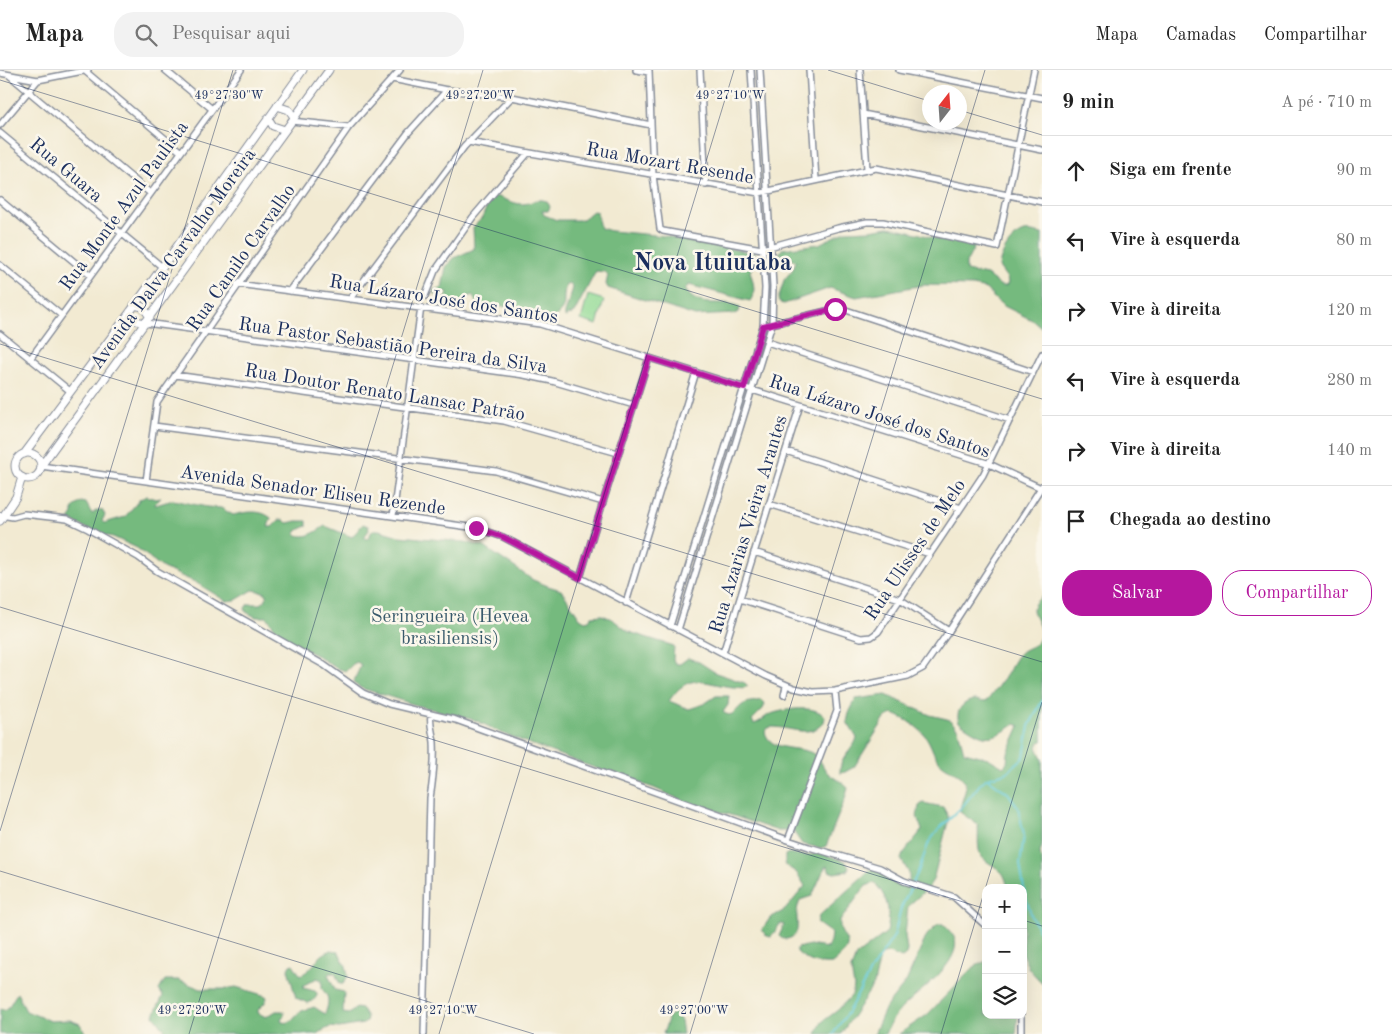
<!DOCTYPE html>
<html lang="pt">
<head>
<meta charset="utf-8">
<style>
  body { margin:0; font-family:"Old Standard TT",serif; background:#f2f2f2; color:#222 }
  .controls { position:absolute; right:15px; bottom:15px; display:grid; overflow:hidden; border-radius:10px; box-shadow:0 5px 20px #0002 }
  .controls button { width:45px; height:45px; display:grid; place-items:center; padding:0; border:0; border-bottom:1px solid #e0e0e0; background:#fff; color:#222; font:25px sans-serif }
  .compass { position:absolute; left:922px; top:15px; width:45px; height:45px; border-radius:50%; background:#fff; box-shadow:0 5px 20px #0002; rotate:17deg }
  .stop { position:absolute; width:15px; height:15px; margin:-11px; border:4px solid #b5179e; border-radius:50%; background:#fff }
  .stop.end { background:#b5179e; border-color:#fff; box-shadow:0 1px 5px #0008 }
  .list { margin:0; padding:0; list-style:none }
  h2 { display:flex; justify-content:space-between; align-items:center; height:65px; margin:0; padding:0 20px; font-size:21px }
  h2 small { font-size:16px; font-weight:400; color:#767676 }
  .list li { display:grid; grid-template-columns:32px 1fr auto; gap:15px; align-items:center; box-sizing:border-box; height:70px; padding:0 20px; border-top:1px solid #e0e0e0 }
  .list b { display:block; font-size:19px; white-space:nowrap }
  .list em { font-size:16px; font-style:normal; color:#767676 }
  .actions { display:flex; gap:10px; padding:15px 20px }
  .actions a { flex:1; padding:11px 0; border:1px solid #b5179e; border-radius:20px; text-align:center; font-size:18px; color:#b5179e }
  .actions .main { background:#b5179e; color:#fff }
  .icon { flex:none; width:28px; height:28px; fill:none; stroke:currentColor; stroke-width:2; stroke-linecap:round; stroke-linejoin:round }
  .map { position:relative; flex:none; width:1042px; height:964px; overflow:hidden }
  header { display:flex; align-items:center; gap:30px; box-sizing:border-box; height:70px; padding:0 25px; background:#fff; border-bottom:1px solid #e0e0e0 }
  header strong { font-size:24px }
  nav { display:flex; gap:28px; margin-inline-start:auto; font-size:18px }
  .search { width:350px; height:45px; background:#f2f2f2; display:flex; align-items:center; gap:12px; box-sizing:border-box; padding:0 18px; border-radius:20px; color:#767676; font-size:19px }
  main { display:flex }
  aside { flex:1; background:#fff }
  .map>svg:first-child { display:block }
</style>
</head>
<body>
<header>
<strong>Mapa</strong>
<div class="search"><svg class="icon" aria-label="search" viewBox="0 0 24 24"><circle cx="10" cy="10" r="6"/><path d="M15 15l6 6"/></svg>Pesquisar aqui</div>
<nav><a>Mapa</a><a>Camadas</a><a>Compartilhar</a></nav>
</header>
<main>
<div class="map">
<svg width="1042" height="964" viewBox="0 0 1042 964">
  <rect width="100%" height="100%" fill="#fbf7ec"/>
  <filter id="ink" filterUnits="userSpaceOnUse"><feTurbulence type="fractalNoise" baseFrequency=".02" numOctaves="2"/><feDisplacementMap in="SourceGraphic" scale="10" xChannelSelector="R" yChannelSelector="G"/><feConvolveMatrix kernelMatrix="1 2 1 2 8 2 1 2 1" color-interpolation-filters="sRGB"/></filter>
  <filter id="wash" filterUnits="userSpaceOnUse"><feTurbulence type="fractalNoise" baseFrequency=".0096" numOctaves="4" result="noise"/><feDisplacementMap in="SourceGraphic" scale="20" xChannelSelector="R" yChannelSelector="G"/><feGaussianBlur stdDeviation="1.12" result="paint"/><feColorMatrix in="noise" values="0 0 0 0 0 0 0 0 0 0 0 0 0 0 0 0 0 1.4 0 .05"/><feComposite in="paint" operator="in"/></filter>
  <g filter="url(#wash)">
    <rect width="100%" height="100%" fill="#f2ead2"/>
    <path fill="#92da94" stroke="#568479" d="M588,225L604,230L597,255L581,250Z"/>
    <path fill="#75ba7e" stroke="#48746e" d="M495,126C503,128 514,134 522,134C532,134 545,123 550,137L548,141H542L544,145L557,150H579L583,149L593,141L597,142L599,154L601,158L611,161L665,166L708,175L755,183L756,192L750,201C753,212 757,221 750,231L689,215L685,219C699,242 720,227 740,237L739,242L734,244L695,246L608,218L606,214L608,205L605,202L596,201L574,243L565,247V243L573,218L570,214L566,215C560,234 571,235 551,250L499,235L481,240L472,225L451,237H447L444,234L448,222L444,221L439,225L434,224L433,220L442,218L446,197L454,188L474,179L473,157L482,148L487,136Z
      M888,157C905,159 920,164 937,169C950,172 963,171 976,174L966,193V201L987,205L1001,216H1006L1008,213L1007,208L999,197C1000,185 1010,168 1021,163C1028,160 1036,163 1042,164V258L1034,251L1004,236L995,229L986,219L973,216L924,215L856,227L830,218L784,234L780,233L778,230L784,210L793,199L796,191L779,183L782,179L819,174L845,161L870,160Z
      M147,426L155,429L161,428L154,434L156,435L173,430L207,437L221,438L233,445C246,442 260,439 271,448L268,457H272L279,450H284L287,453L297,451H307V456L298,460L295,463C304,471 317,461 325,456L352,467L363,454L368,456L369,460L364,467L367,469L373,460H379L399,466L465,472L483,476L533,510L548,516L561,520L580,548L585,551L589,550L592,546L602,545L612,549L629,562L674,576L673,590L676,594H680L688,588L699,592L716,603L745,613L748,616C743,619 739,617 733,617C703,614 690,600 669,631L689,639L704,634L716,626H729L728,635L723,642C733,650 736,638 744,634C749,631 756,632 762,630L765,634L763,639L752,650L754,654C761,652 765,646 771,644C785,639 816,634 825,647L824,652C810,669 791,657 772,657L768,658L765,662C770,682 798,676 812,683C821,687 822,698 829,704C835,709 842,711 848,718L845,729L826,776L821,778L802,774L793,761H778L734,746L688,733L654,718L581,693L504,664L475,650L419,636L361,618L353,613L361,595L357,592L353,594L346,601L336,598L318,586L283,569L267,547H256L246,542L245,538L248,534H261L265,531L267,526L264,522L253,520L236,530L226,531L195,512L163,498L137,478L113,467L99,464L69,450L73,444V438L81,432L86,433L92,444L97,440H102L105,445L102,451L104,453L125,447L140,429Z
      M1042,527V671L1039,672L1037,677L1042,689V774L1040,783L1042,794V913L1029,899L1023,886V818H1008C1006,811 1005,804 999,800C993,794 984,792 980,784C977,775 979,764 978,755L960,742C960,732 968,720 965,712C959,701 945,699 938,690C934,685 932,678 929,672C923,659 906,649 893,644L886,647L854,697L845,702L840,703C839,687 853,681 857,668L847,652L849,643L856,629L886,625L930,645L947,649L951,651L958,659L964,682L988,688L1003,697L1007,693L1008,683L1020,656L1015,654C989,672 985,670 959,652C955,641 963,631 975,630C979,630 982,633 986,631C990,629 1000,612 1005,607C1011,600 1012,591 1019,584C1026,576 1038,578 1041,565C1042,550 1022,540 1042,527Z
      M923,733L943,737L948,746V752L933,810L927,819L908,836L905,865L907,880L906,885L902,888C894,886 887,879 880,887L874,914L841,964H816L822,952L838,940L852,925L854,917L851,899L856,886L887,862C891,845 888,825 874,813L866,816L861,822L840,851C838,872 862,869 832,894C818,895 808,892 797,882V878L810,875L827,878L830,871L831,863L817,853L819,846L872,798C886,798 892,812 905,815L909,812V803L901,789L903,784L922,760L917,746L919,736Z
      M789,783L805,786L820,783L845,791L849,797L847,801L834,803L829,801L828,796L825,797L812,826L800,830C799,833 797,838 797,842C796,850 801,864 790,868C785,870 782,869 779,866L784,855L782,854H780L771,867L767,866L762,860L770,848L785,840L805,816L797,803L785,795V785Z
      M938,854H943C947,858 953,864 955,869C961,893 919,921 905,935C897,942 889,954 885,964H874L886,937L906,912L927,865Z
      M330,880L338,881L346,896L348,906L343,914H340L335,903H329L328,905L335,920L344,922L343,943L349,944L356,938L362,939L367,947L366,952L363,954L339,958L330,957L316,964H149L161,963L165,960L154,945L163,926L159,920L165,910H178L201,919H224L236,917L266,926L267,928L264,934L258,940V943L266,947L276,941H283L285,944L281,949L282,952C293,955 293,945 302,941C305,939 310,939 314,937L325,944C329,933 330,927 322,919V910L317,908L304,915L303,918L315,921L317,923C317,929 312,931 308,933L296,928L288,899L290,895L293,894L300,905C309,902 313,895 319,888C321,885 326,883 330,880Z
      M986,891V945H1018L1016,964H899L927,945L974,897Z
      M17,923L26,941L50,951L70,950L80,954L86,964H0V939L4,940L8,938Z
      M673,943C683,948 681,954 683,964H663L669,946Z"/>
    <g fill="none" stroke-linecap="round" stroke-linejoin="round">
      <path stroke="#5dc8d8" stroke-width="2" d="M987,708L1008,723L1018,737L1024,765L1020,794L1025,825L1032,847L1042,867
        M833,964L848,942L871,900L894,866L901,838L918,802L929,772L939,759L962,737L981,713L987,708L1006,703L1024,687L1029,656L1042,631"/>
    </g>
  </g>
  <g filter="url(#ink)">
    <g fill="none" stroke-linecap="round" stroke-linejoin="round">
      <defs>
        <path id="street" d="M165,0L212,39
          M636,0L649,2
          M649,0L653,105L660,159L663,161L762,179L838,158L867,152H883L997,177L1034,0
          M700,0L706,115
          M809,0L816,110
          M860,0L867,99
          M899,0L1042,28
          M85,1L181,82
          M0,3L38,10L88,0
          M9,5L150,123
          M392,9L447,20L512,27L651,55
          M863,44L1042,80
          M291,51L349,57
          M0,55L38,10
          M0,63L161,196
          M468,72L759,123L876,98L1042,132
          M0,130L90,205
          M0,195L61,245
          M237,214L540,254L987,393L1041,418
          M290,221L408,63L447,20
          M425,226L435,201L473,147L528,83
          M350,229L464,77L512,27
          M146,253L524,305L552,311L634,335
          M763,256L835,239H843L1033,302
          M0,264L70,321
          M767,272L1010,350
          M30,289L241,0
          M175,305L504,351L618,383
          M154,356L496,401L603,432
          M786,381L961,438
          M41,396L476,458L503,467L766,606L794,618L813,622L835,621L908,606L923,598L949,561L1042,416
          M146,411L157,332L165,320L349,57L400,0
          M769,434L930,484
          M0,445L13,447L24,444L67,449L88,459L138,487L157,501L324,595L363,623L389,634L456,650L788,770
          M393,446L421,237
          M754,482L900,529L949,561
          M580,508L603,432L649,288
          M740,529L861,568L871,567L878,562L983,405L1042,284
          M626,533L696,302
          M670,556L763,256L765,218L751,0
          M678,560L772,254L773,216L760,0
          M723,583L800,335
          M835,621L837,641L788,770L809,777L880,798L904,811L954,827L986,856
          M784,625L786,616
          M424,964L430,728C433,710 435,691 434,672C433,663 429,654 431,645
          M1021,964V945"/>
        <path id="secondary" d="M277,36L289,40L294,47
          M268,48L273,56L285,60
          M134,235L143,237L150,247
          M130,242C131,250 138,252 146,253
          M15 396a13 13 0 1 1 26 0a13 13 0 1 1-26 0Z
          M24,384L130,242L303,0
          M41,396L329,0
          M0,451L16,427L22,407"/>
      </defs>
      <use href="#street" stroke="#868c98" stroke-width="8"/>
      <use href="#secondary" stroke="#868c98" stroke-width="9"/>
      <use href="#street" stroke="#fff" stroke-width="5"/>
      <use href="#secondary" stroke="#fff" stroke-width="7"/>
    </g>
  </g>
  <g fill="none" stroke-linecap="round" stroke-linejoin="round" filter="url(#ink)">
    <path stroke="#b5179e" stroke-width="6" d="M476,458L503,467L580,508L603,432L649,288L744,318L763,256L835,239"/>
  </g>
  <path fill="none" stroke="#1b2f5e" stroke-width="1" stroke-opacity="0.45" d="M828,0L929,31M0,10L1042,329M959,40L1042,65M0,274L1042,592M0,537L986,839M0,761L233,0M0,801L534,964M1023,850L1042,856M189,964L483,0M439,964L734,0M690,964L985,0M941,964L1042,632"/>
  <g text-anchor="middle" stroke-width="5" stroke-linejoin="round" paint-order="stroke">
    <g font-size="19" fill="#1b2f5e" stroke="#fbf7ec">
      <text transform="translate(670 92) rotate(10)" y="7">Rua Mozart Resende</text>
      <text transform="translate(67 99) rotate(40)" y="7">Rua Guara</text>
      <text transform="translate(123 135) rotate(-54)" y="7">Rua Monte Azul Paulista</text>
      <text transform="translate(240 187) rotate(-55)" y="7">Rua Camilo Carvalho</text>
      <text transform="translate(172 188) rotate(-54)" y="7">Avenida Dalva Carvalho Moreira</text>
      <text transform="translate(444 228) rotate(9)" y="7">Rua Lázaro José dos Santos</text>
      <text transform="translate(393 274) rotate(8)" y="7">Rua Pastor Sebastião Pereira da Silva</text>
      <text transform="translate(385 321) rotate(9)" y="7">Rua Doutor Renato Lansac Patrão</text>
      <text transform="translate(880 345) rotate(18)" y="7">Rua Lázaro José dos Santos</text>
      <text transform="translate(313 419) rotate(8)" y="7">Avenida Senador Eliseu Rezende</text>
      <text transform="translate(747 454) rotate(-73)" y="7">Rua Azarias Vieira Arantes</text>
      <text transform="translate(914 479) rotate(-56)" y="7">Rua Ulisses de Melo</text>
    </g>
    <g font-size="19" fill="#395a6c" stroke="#fbf7ec">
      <text x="450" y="552">Seringueira (Hevea<tspan x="450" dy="22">brasiliensis)</tspan></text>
    </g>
    <g font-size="24" font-weight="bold" fill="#1b2f5e" stroke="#fbf7ec">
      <text x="713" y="200">Nova Ituiutaba</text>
    </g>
  </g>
  <g font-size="12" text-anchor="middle" fill="#1b2f5e" stroke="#fbf7ec" stroke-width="5" stroke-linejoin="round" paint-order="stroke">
    <text x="229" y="29">49°27'30"W</text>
    <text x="480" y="29">49°27'20"W</text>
    <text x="730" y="29">49°27'10"W</text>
    <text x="192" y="944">49°27'20"W</text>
    <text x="443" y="944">49°27'10"W</text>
    <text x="694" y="944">49°27'00"W</text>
  </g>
</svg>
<div class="controls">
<button>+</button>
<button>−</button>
<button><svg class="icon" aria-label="layers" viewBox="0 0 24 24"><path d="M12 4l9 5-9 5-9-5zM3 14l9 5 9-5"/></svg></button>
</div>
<svg class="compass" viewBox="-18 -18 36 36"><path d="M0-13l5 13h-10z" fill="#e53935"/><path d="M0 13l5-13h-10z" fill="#767676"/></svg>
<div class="stop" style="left:835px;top:239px"></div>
<div class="stop end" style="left:476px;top:458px"></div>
</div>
<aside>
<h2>9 min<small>A pé · 710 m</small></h2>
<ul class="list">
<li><svg class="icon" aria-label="ahead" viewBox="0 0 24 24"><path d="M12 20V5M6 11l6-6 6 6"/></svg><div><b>Siga em frente</b></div><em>90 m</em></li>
<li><svg class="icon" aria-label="left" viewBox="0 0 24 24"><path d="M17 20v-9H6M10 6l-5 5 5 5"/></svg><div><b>Vire à esquerda</b></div><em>80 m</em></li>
<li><svg class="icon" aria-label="right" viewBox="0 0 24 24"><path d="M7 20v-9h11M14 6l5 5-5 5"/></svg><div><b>Vire à direita</b></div><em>120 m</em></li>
<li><svg class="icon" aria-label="left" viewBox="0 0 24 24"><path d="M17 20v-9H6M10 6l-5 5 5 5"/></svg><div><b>Vire à esquerda</b></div><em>280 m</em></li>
<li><svg class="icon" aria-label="right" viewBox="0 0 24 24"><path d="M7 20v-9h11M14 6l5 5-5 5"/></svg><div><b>Vire à direita</b></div><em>140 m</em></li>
<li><svg class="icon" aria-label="arrive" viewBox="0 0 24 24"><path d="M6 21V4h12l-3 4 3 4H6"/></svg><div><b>Chegada ao destino</b></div></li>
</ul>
<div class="actions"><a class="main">Salvar</a><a>Compartilhar</a></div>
</aside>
</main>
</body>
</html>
